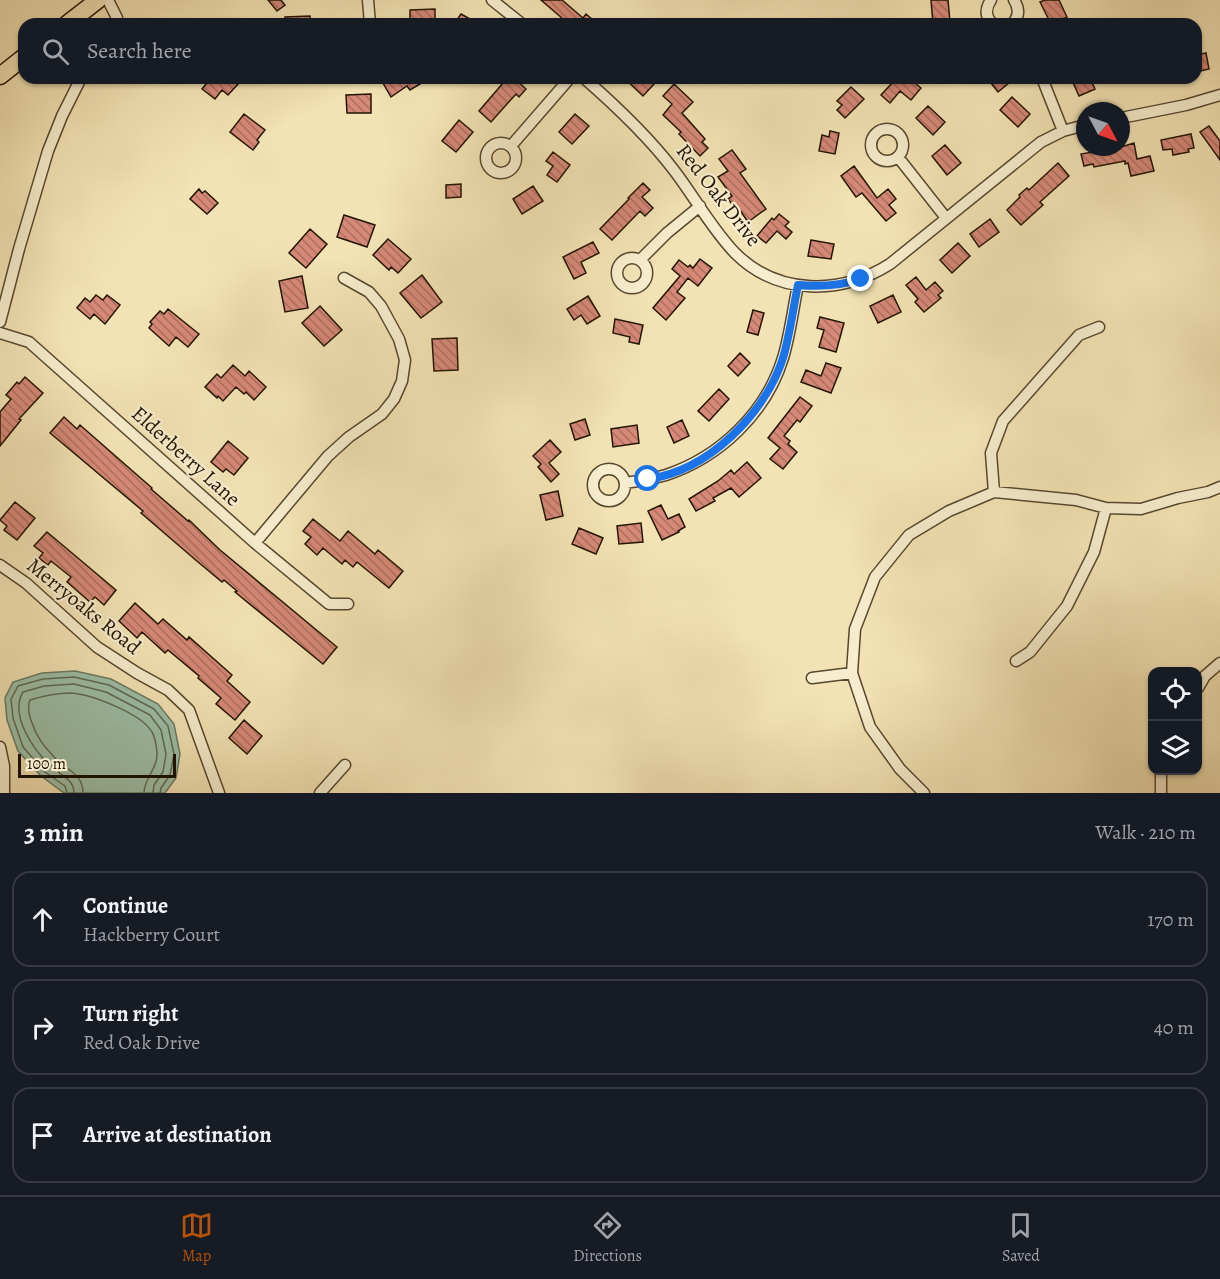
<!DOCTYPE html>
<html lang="en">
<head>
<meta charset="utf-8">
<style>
  body { margin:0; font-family:Alegreya,serif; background:#20242c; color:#f1f3f6 }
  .controls { position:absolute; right:18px; bottom:18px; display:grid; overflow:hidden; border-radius:12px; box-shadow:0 2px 4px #0004 }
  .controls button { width:54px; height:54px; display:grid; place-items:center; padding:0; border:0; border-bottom:2px solid #363941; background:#171b24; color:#f1f3f6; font:30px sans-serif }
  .compass { position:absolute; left:1076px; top:102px; width:54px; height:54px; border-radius:50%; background:#171b24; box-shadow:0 2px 4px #0004; rotate:131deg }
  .scale { position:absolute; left:18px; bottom:15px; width:158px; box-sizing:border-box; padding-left:6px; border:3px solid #231503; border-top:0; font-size:16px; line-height:21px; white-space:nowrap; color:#231503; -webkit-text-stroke:4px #f7edce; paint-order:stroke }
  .stop { position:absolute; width:18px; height:18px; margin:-14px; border:4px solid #1a73e8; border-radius:50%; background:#fff }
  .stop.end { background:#1a73e8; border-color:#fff; box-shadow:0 2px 6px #0008 }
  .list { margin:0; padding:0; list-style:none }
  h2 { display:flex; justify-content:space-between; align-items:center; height:78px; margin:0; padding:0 24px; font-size:26px }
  h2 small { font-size:20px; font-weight:400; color:#9ea1a6 }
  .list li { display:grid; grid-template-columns:39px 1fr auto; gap:18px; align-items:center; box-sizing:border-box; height:96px; margin:0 12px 12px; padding:0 12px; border:2px solid #363941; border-radius:18px }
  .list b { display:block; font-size:22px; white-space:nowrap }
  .list p { margin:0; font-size:20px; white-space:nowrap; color:#9ea1a6 }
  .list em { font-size:20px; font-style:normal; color:#9ea1a6 }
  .icon { flex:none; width:33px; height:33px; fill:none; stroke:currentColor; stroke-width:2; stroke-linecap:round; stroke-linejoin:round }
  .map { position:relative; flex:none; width:1220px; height:793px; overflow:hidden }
  .search { position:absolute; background:#171b24; box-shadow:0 2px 4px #0004; left:18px; right:18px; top:18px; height:66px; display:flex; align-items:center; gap:15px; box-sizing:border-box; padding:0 21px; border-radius:18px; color:#9ea1a6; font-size:22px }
  .sheet { height:402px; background:#171b24 }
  nav { display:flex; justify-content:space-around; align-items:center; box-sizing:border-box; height:84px; border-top:2px solid #363941; background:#171b24; font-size:16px; color:#9ea1a6 }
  nav a { display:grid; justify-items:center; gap:3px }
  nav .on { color:#b45309 }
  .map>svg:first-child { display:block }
</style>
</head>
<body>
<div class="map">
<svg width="1220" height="793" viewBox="0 0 1220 793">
  <defs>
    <pattern id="building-back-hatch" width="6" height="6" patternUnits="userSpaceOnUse" patternTransform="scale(1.5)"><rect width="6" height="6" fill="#d68977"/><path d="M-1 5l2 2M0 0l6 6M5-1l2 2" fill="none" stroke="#ad6f5f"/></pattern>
  </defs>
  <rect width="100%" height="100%" fill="#f3e3b4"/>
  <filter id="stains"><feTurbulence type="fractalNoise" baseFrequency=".00333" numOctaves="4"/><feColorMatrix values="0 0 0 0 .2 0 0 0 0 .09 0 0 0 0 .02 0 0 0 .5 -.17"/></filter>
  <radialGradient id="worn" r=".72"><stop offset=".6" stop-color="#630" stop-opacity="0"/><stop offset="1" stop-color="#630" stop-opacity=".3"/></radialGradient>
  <path fill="#9dbfa7" stroke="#6c7b65" stroke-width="1.5" d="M75,671L111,679L158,704L174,724L180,754L176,778L165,793H64L41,776L18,751L7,720L5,698L13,682L42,673Z"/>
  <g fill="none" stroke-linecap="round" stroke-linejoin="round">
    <path stroke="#606a55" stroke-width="1.5" d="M67,793L65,786L45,772L23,747L13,718L11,699L18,686L43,679L74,677L109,685L154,709L168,726L174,754L170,775L161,788L160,793
      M74,793C74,779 60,775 51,766C34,751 9,715 23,692L44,686L74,684L106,692L150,715L161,730L166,754L163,772L154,785L153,793
      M83,793C83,774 67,770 55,758C44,746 37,738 32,723C29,715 27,707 30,700C43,696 56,693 71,693C91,694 142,714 152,732C155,737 157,748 157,755C157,770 144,778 144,793"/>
  </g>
  <path fill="url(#building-back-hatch)" stroke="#231503" stroke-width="1.5" d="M268,0H281L285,5L277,11Z
    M541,0H562L583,18L586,14L592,19L589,23L590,24H559L563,19Z
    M931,0H948L950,22L933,24Z
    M1045,0H1059L1067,17L1051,24L1040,2Z
    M435,9V24H410V10Z
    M461,14L479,24H454Z
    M310,16L311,24H285V17Z
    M1206,53L1209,69L1196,72V55Z
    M211,78H233L239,83L228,95L222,90L215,99L202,89Z
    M391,78H420L417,80L420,84L410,90L407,86L391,97L383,83Z
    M497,78H514L526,89L519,97L516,94L491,122L479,111L503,83Z
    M624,78H650L655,83L643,96Z
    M899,78H909L921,88L911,100L900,91L890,103L881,95L894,81L896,82Z
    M987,78H1015L998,92Z
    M1071,78H1090L1095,89L1079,96Z
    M674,84L693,102L682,113L705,139L702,142L708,148L700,156L679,134L681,132L663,115L672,104L663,96Z
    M851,87L864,99L845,118L837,110L842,105L837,101Z
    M371,94V113H347L346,95Z
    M1012,97L1030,114L1018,127L1000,110Z
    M928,106L945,122L933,135L916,118Z
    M244,114L265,130L257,140L259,142L253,150L230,132Z
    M575,114L589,126L572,144L559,132Z
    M459,120L473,132L456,152L442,141Z
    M1209,126L1220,141V160L1200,132Z
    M830,131L839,133L835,154L819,151L822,135L829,137Z
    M1191,134L1194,148L1188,149L1189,152L1173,155L1172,149L1163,150L1161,140Z
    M1134,143L1137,159L1150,156L1154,171L1131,176L1128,163L1125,164V161L1094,167L1093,164L1084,166L1081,154L1121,147Z
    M945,145L961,163L947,175L932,156Z
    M732,150L746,169L740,173L766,209L748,222L737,206L735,208L728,199L732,196L718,177L728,171L719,159Z
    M553,152L570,165L557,182L547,175L553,166L546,161Z
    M1058,163L1069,176L1040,202L1043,205L1021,225L1007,210L1020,197L1019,195L1027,188L1029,190Z
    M854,166L877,198L888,189L896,199L889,205L896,213L886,221L862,193L856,197L841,176Z
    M643,183L650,190L642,197L653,208L645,216L640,211L612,240L600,229L629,199L628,198Z
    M461,184V197L446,198V185Z
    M533,186L543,201L522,214L513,199Z
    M199,189L202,193L205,191L218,203L207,214L190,199Z
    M779,214L789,222L785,226L792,232L786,239L777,231L766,243L757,236L772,218L774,220Z
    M344,215L375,225L367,247L337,237Z
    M990,219L999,232L979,247L970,234Z
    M310,229L327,244L306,268L289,253Z
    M388,239L411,259L398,273L391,267L389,270L373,255Z
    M811,240L834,244L831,259L808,256Z
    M593,242L599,253L581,262L586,273L574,279L563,257Z
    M958,243L970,256L952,273L940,260Z
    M700,259L712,268L698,286L688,278L677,292L685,298L666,320L653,308L680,276L672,269L679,260L688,267L690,265L693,268Z
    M422,275L442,302L421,318L400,293Z
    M302,276L308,308L285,312L279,281Z
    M916,277L926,290L935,282L943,291L938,295L941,298L924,312L915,302L918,299L906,285Z
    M96,295L103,300L107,295L120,305L105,324L94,314L90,319L77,308L85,298L90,302Z
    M893,295L901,312L878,323L870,306Z
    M588,296L600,316L587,324L581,315L574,320L567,309Z
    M320,306L342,330L324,346L302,323Z
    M168,309L199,334L188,347L176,337L169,346L149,328L152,324L150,322L160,311L164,314Z
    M753,310L764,313L758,335L747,332Z
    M820,317L844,323L836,352L819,347L824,330L817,328Z
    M615,319L643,325L639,344L629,342L630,337L613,333Z
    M457,338L458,370L434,371L432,339Z
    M740,353L750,363L738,376L728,366Z
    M826,363L841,368L831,393L801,382L806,370L821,376Z
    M233,365L245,376L249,371L266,387L254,400L246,392L244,394L236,387L223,401L218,396L217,398L205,387L217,374L221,378Z
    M25,377L43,393L19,419L21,420L0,446V412L11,399L6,395L17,382L19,384Z
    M719,389L729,399L709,421L698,411Z
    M800,397L812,406L800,422L797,420L784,436L790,441L788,444L797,452L783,469L770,459L780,448L768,438Z
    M64,417L77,429L80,425L152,488L151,489L188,521L189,520L220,550L337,647L323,664L235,592L237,591L224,580L222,582L198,562L141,513L143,511L50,433Z
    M585,419L590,435L575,440L570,424Z
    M682,420L689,436L674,443L667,427Z
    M637,425L639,443L613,447L611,429Z
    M550,440L561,452L549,463L559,474L551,482L538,467L541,464L533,456Z
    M228,441L248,458L234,475L226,469L223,472L211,462Z
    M747,462L761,478L739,497L731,488L713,498L715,501L696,511L689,499L718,481L731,470L734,474Z
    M558,491L563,516L546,520L540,495Z
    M15,502L35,518L17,540L4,530L7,526L0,520Z
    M661,505L668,519L679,514L685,527L678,531L679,532L662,540L648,511Z
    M313,519L340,541L348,531L375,554L378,550L403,571L389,588L357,562L353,567L345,560L342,564L323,548L317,555L305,544L311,537L303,531Z
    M641,523L643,542L619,544L617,526Z
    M579,528L603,538L596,554L572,544Z
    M47,532L116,590L104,605L95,597L90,602L67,582L71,577L51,561L48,565L39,558L43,553L34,546Z
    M135,603L158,624L163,619L187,640L189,637L232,675L227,681L250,702L235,720L216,704L221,698L198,678L199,676L168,650L165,653L142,632L137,638L119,621Z
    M244,720L262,736L247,754L229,738Z"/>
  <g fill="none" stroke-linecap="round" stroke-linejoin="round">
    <defs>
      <path id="minor" d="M108,0L117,18L116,24
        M368,0L370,24
        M492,0L522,24
        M991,0C985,9 985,17 993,24
        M1012,24C1019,17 1020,9 1014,0
        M584,78C616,106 647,135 673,169C694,196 711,228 735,253C778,296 841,295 890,264L1041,142L1063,131L1085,125
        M1042,78L1063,131
        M1121,118L1186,105L1220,95
        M871 145a16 16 0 1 1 32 0a16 16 0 1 1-32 0Z
        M486 158a15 15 0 1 1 30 0a15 15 0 1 1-30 0Z
        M511,146L570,78
        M898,157L946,218
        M617 273a15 15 0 1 1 30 0a15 15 0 1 1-30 0Z
        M640,260L667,233L700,206
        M0,322L19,249L48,151L62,116L81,78
        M0,333L29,342L255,543L329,604H348
        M593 485a16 16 0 1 1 32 0a16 16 0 1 1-32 0Z
        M625,483C639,481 652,479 666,475C720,457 766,413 783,358C790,335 793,309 798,285
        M994,492L991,453L1003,421L1079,335L1099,327
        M255,543L328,456L349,437L382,414L394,399L402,381L405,360L399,339L381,306L369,292L344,278
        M0,565L26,583L97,647L137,673L168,690L189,710L219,793
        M1016,661L1030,652L1067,606L1094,552L1106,508
        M812,678L852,673
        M1198,688L1205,676L1220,663
        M0,747L4,766V793
        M1161,770V793
        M320,793L345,765
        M924,793L900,769L870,727L852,673L855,629L875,577L909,535L949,511L994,492L1076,500L1106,508L1141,509L1178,498L1208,492L1220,487"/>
      <path id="trunk" d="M67,24L98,0
        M0,76L24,57"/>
    </defs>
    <use href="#minor" stroke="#57482f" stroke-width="13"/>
    <use href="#trunk" stroke="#231503" stroke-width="19"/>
    <use href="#minor" stroke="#f7edce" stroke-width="10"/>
    <use href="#trunk" stroke="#f3e3b4" stroke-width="16"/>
  </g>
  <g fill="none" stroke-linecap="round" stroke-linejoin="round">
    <path stroke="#1a73e8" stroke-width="8" d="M648,479C708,471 765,414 783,358C790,334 793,309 798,285C820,287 840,286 861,279"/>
  </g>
  <g text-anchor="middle" stroke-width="4.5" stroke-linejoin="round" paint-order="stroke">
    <g font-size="21" fill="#231503" stroke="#f7edce">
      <text transform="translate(719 195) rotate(52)" y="7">Red Oak Drive</text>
      <text transform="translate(186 456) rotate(42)" y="7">Elderberry Lane</text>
      <text transform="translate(84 606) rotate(39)" y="7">Merryoaks Road</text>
    </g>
  </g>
  <rect width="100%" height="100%" filter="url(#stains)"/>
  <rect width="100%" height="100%" fill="url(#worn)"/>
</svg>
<div class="controls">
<button><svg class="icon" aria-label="locate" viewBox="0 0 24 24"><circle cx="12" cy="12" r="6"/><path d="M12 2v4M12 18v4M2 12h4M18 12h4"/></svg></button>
<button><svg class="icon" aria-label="layers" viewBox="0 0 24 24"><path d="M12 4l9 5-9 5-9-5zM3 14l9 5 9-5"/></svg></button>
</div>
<svg class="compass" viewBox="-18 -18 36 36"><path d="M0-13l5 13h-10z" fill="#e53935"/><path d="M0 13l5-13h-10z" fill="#9ea1a6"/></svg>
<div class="scale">100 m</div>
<div class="stop" style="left:648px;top:479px"></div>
<div class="stop end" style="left:861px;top:279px"></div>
<div class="search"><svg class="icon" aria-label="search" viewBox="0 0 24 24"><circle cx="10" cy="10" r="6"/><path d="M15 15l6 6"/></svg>Search here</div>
</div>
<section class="sheet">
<h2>3 min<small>Walk · 210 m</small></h2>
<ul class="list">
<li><svg class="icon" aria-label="ahead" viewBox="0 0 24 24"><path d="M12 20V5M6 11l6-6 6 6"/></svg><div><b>Continue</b><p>Hackberry Court</p></div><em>170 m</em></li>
<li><svg class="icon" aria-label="right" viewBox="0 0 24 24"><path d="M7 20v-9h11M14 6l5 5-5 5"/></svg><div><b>Turn right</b><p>Red Oak Drive</p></div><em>40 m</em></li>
<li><svg class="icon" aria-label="arrive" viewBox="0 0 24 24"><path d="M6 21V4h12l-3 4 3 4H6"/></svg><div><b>Arrive at destination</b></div></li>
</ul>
</section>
<nav>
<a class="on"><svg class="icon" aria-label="map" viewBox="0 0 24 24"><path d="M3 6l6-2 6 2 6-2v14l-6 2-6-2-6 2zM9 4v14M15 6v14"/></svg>Map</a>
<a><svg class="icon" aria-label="directions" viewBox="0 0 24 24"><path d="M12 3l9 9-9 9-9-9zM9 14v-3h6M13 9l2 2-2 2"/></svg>Directions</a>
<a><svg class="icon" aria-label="saved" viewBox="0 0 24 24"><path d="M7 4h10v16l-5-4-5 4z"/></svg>Saved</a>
</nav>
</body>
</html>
